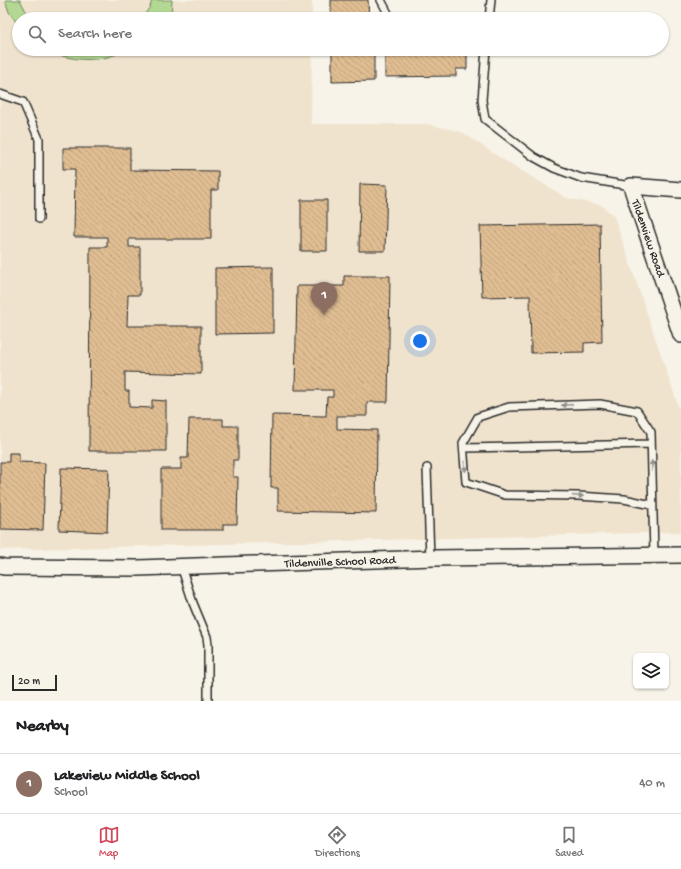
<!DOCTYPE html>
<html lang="en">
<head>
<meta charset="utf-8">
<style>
  body { margin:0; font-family:"Gochi Hand",sans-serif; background:#f6f6f6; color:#202124 }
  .controls { position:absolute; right:12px; bottom:12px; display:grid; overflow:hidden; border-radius:6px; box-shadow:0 1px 3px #0004 }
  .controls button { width:36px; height:36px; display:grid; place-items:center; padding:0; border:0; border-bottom:1px solid #e0e0e0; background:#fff; color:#202124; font:20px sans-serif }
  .scale { position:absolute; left:12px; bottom:10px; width:45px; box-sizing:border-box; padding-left:4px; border:2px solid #2b2b2b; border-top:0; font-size:11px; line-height:14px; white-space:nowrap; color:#2b2b2b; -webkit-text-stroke:3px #f7f3e8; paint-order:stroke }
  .you { position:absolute; left:420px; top:341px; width:14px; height:14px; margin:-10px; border:3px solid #fff; border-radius:50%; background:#1a73e8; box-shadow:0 0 0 6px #1a73e833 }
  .badge { display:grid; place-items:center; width:26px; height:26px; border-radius:50%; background:#d1495b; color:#fff; font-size:13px; font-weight:700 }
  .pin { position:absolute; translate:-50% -33px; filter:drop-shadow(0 1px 2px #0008) }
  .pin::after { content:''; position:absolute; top:21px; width:14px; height:12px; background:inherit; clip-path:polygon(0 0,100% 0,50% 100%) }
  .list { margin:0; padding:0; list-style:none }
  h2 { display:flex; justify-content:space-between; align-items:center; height:52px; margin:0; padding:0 16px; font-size:17px }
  h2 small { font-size:13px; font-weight:400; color:#757577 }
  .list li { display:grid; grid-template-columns:26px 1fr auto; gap:12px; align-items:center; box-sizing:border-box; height:60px; padding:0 16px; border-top:1px solid #e0e0e0 }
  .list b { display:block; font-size:15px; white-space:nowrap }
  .list p { margin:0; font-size:13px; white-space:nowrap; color:#757577 }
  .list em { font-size:13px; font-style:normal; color:#757577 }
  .icon { flex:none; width:22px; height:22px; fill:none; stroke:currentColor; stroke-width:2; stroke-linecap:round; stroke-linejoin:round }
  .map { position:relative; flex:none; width:681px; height:701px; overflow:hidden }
  .search { position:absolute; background:#fff; box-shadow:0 1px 3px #0004; left:12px; right:12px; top:12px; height:44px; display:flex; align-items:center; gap:10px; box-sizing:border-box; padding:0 14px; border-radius:22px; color:#757577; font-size:15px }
  .sheet { height:112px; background:#fff }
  nav { display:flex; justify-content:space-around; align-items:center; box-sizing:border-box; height:56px; border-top:1px solid #e0e0e0; background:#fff; font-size:11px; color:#757577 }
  nav a { display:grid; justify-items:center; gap:2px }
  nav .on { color:#d1495b }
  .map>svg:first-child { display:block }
</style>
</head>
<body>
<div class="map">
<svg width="681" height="701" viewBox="0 0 681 701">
  <defs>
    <pattern id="building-back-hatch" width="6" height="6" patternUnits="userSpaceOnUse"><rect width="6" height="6" fill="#e0bd92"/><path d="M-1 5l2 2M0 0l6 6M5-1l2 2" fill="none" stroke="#c0a37e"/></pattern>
  </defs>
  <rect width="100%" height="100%" fill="#f7f3e8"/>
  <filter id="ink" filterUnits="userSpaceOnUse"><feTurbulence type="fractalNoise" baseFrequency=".025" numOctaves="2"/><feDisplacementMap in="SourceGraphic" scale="8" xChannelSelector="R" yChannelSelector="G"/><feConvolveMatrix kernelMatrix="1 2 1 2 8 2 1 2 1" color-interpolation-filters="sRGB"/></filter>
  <g filter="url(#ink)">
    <path fill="#f0e3ce" d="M0,0H312V19H19V49H312L311,124H426L462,132L502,159L567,198L601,205L614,216L681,414V532L0,550Z"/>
    <path fill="#b3d893" stroke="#6f825f" d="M5,0H20L28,15L31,19H19V26L9,12Z
      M152,0H172L171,19H141L150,7Z
      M45,49H127C102,64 70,62 45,49Z"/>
    <path fill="url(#building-back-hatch)" stroke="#2b2b2b" d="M331,0H368L369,19H331Z
      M332,49H374V81L332,82Z
      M385,49H467V69H456V76L385,77Z
      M63,148H130V170L218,171V190H211V239H129V247H140V295H128L127,326H201V374L125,372V391H129V407L152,408V400L166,401V451H89L90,247H107V237H74L75,169H63Z
      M360,184L387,185L385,251H359Z
      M301,200H327V251H301Z
      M600,224L602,342L584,343V352L531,353L530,296L482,297L480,226Z
      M273,267V333L215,334V268Z
      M344,276H390L388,402H367V416H337V429L377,430L376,513L278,511V488H271L272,415L326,416L327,397H333V390H295L297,286H344Z
      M189,419H223V426H238V460H233V477H238L237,524H223V530H161V469H181V458H188Z
      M9,453H19V462L45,463L43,530L0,529V462H9Z
      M61,468L109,469L107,532L59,530Z"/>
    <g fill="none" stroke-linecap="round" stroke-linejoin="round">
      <defs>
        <path id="service" d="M381,0L391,19
          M489,19L491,0
          M486,49L482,100L485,119L534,157L554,168L581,178L631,186
          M0,94L23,102L39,139V219
          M464,448L651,444
          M427,468L430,558
          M652,505L624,499L578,496L505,495L466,482L463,443L478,417L509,407L600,404L637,411L651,432L654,555
          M181,566L193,603L207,637L208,645V701"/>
        <path id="minor" d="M681,190L631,186L681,335
          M0,566L4,567L138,568L434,558L681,555"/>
      </defs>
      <use href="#service" stroke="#2b2b2b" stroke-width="10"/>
      <use href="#minor" stroke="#2b2b2b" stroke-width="18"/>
      <use href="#service" stroke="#f7f3e8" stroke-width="7"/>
      <use href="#minor" stroke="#f7f3e8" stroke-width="15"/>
    </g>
    <defs><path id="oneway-solid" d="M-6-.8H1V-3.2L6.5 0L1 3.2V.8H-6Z"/></defs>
    <g fill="#918f8a">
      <use href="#oneway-solid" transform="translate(567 405) rotate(178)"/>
      <use href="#oneway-solid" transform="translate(465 466) rotate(86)"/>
      <use href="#oneway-solid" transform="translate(652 466) rotate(-92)"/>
      <use href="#oneway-solid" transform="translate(578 496) rotate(2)"/>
    </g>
  </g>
  <g text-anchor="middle" stroke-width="3.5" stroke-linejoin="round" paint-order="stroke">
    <g font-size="12" fill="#2b2b2b" stroke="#f7f3e8">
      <text transform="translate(649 238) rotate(71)" y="4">Tildenview Road</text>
      <text transform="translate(340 561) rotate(-2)" y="4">Tildenville School Road</text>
    </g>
  </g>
</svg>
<div class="controls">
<button><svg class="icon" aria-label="layers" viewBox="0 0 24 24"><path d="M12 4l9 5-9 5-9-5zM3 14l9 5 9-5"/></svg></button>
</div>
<div class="scale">20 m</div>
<div class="you"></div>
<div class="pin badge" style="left:324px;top:315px;background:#8d6e63">1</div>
<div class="search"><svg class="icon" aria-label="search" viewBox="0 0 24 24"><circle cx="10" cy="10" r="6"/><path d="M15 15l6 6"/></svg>Search here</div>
</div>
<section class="sheet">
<h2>Nearby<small></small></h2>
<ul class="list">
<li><span class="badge" style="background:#8d6e63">1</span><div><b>Lakeview Middle School</b><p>School</p></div><em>40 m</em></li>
</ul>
</section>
<nav>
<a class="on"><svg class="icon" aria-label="map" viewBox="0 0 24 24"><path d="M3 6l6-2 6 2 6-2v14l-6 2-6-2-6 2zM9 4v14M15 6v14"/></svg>Map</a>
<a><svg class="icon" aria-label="directions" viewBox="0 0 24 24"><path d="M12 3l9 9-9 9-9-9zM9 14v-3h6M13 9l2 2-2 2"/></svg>Directions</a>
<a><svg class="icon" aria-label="saved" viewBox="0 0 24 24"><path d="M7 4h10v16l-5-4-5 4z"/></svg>Saved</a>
</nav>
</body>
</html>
